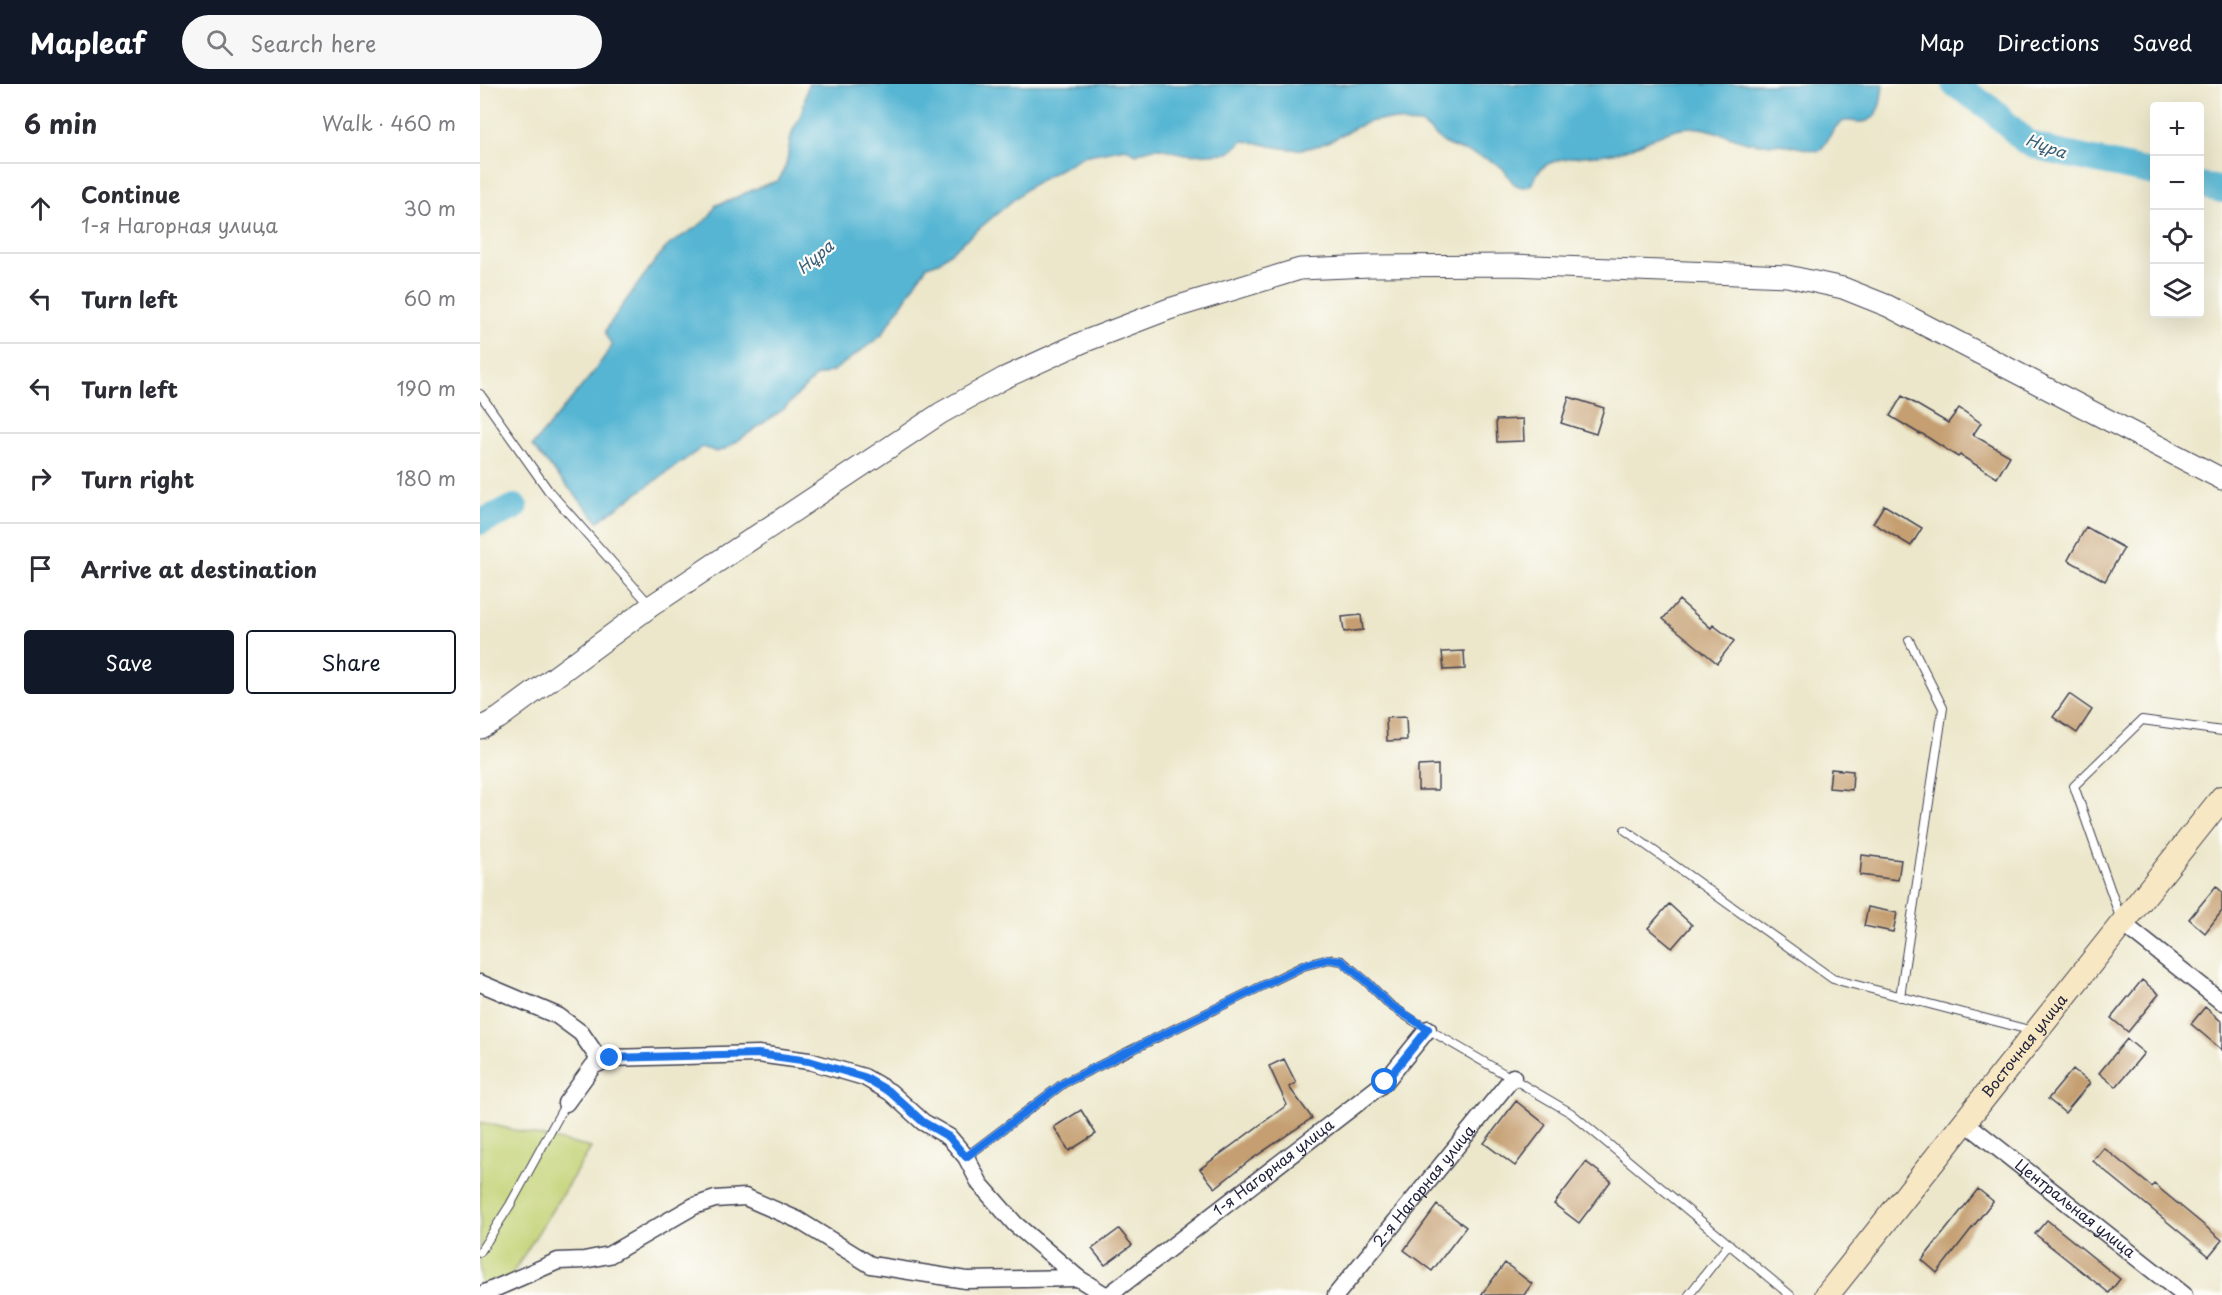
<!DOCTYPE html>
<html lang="en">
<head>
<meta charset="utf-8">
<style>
  body { margin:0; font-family:"Playpen Sans",sans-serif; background:#f7f7f7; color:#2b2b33 }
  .controls { position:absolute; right:18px; top:18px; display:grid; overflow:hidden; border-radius:6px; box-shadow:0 6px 24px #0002 }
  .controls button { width:54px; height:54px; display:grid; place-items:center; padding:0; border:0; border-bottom:2px solid #e1e1e2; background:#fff; color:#2b2b33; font:30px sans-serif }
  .stop { position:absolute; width:18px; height:18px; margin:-14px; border:4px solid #1a73e8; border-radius:50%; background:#fff }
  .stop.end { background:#1a73e8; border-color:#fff; box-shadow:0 2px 6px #0008 }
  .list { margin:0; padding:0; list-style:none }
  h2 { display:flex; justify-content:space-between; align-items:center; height:78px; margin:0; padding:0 24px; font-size:26px }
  h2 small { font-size:20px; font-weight:400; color:#7c7c81 }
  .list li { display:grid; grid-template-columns:39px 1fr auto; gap:18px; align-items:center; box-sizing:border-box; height:90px; padding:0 24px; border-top:2px solid #e1e1e2 }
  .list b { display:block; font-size:22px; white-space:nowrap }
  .list p { margin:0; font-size:20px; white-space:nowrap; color:#7c7c81 }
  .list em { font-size:20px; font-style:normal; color:#7c7c81 }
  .actions { display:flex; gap:12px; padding:18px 24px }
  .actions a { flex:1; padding:14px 0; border:2px solid #111827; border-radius:6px; text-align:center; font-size:21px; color:#111827 }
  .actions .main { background:#111827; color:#fff }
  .icon { flex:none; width:33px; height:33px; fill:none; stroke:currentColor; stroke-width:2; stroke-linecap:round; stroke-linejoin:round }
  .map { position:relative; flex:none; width:1742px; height:1211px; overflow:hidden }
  header { display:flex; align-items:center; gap:36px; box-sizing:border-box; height:84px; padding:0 30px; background:#111827; color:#fff }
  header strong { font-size:28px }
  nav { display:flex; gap:33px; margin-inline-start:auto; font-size:21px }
  .search { width:420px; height:54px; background:#f7f7f7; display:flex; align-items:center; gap:15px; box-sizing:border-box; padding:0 21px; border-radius:33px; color:#7c7c81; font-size:22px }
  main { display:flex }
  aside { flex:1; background:#fff }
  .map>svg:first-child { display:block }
</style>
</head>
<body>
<header>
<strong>Mapleaf</strong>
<div class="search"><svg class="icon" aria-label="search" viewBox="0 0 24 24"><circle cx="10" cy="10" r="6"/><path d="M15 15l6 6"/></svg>Search here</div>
<nav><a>Map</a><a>Directions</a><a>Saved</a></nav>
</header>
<main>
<aside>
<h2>6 min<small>Walk · 460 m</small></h2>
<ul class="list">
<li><svg class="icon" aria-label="ahead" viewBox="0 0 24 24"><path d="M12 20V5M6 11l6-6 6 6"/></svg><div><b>Continue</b><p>1-я Нагорная улица</p></div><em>30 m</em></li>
<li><svg class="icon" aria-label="left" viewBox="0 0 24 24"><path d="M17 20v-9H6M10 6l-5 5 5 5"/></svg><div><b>Turn left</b></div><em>60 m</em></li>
<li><svg class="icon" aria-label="left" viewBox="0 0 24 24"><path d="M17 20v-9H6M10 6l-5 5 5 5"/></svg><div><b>Turn left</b></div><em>190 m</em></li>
<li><svg class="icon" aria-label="right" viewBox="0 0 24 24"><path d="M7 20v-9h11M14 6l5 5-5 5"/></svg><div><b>Turn right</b></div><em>180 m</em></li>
<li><svg class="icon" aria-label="arrive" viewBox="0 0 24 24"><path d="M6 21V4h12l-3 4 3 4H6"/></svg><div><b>Arrive at destination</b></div></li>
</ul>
<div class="actions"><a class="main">Save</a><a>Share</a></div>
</aside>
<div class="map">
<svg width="1742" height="1211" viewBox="0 0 1742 1211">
  <rect width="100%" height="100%" fill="#fdfcf7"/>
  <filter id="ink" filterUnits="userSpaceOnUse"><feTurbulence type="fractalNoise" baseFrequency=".0167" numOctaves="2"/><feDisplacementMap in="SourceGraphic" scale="12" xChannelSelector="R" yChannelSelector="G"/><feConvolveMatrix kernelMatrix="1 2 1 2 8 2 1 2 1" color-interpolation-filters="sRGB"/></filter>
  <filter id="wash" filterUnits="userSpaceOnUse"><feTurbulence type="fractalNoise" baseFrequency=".008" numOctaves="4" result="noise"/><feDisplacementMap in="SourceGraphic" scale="24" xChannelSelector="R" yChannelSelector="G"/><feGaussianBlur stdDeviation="1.35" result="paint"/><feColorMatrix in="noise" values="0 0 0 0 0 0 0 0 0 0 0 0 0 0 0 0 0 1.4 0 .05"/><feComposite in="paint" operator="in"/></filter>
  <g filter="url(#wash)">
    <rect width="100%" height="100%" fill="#ece7cb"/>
    <path fill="#c2d173" stroke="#727a57" stroke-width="1.5" d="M0,1038L111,1064L19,1211H0Z"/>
    <path fill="#54b5d3" stroke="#3b6c87" stroke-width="1.5" d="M328,0L381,1L1403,0C1401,17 1401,40 1377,38C1369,37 1366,35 1359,40C1349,48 1348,60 1339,67C1326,66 1313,61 1299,60C1290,60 1281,61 1272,59C1249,54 1225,40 1201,44C1178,48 1160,63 1138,68C1122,72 1105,71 1089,74C1080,75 1066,79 1060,86C1053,93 1055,104 1042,103C1029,101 1029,88 1020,82C1003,70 983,69 966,60C957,55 949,44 941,40C937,39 931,40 927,39C878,25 867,60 821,65C801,67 783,58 763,57L749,69C735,69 720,72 706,70C681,67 683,58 656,70L646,64L603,72L550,102L459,178L447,182L401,252L353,287L335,293L304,325L247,364L237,368L223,363L118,437L52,362L113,289L132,262L126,251V246C140,223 156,203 172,181C177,175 181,168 187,163C203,148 227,143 236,121C257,115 276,102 298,97C311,78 306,66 313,46C315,42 318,38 320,33C324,23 326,11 328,0Z"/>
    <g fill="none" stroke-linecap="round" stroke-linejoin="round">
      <path stroke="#54b5d3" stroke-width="26" d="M1474,0L1511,25L1546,58L1571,67L1674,89
        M1720,101L1742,106
        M0,438L35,423"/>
    </g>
    <g id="blocks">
      <path fill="#c59f71" d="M1422,312L1468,339L1479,324L1501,339L1493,351L1530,372L1517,394L1480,371L1478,373L1441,349L1440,350L1410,332Z
        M1089,313L1124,324L1116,350L1081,339Z
        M1043,335L1044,357L1017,358L1016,336Z
        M1404,421L1442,444L1431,462L1393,439Z
        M1606,443L1644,464L1625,497L1588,476Z
        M1199,516L1231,544L1233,541L1254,557L1237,579L1183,535Z
        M881,531L883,546L864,548L862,533Z
        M984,567L985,585L964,586L962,568Z
        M1589,610L1612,626L1597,649L1573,633Z
        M926,633L927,656L907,657L906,634Z
        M958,681V706H938V682Z
        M1351,685L1373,687L1372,706L1349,704Z
        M1382,771L1421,776L1418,796L1380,791Z
        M1736,802L1742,808V827L1725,849L1709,835Z
        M1189,820L1212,841L1192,864L1168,844Z
        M1388,823L1417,829L1413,848L1384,842Z
        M1662,896L1679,910L1648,948L1631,934Z
        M1725,923L1742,938V966L1711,940Z
        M1647,955L1664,969L1636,1003L1619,989Z
        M804,975L816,999L809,1003L832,1034L769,1077L735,1104L720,1085L807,1021L789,982Z
        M1593,985L1610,999L1585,1029L1568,1015Z
        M1036,1017L1066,1041L1035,1082L1004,1059Z
        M601,1026L616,1050L589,1067L574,1043Z
        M1624,1064L1672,1103L1674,1100L1742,1156L1729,1172L1613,1077Z
        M1106,1078L1131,1097L1099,1139L1074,1120Z
        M1498,1105L1513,1117L1457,1189L1442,1176Z
        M957,1121L986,1143L952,1187L924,1166Z
        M1567,1136L1640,1195L1629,1209L1555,1150Z
        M639,1145L652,1161L625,1181L612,1165Z
        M1025,1179L1052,1200L1044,1211H1001Z"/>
    </g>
  </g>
  <g filter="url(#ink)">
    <use href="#blocks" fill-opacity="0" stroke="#404051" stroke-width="1.5"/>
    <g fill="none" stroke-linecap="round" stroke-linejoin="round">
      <defs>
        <path id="service" d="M0,310L68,406L171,522
          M1145,746L1353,895L1553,947
          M1641,836L1594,702L1662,636L1742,647
          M1420,913L1463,624L1429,556
          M486,1073L584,999L823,882L849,875L862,877L887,898L910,921L934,937L1091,1029L1310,1211
          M0,1168L30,1121L86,1019
          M1209,1211L1249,1160"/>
        <g id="minor">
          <path d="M1642,839L1742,918"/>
          <path d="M0,899L78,932L101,949L121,978"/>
          <path d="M86,1019L113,982L130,974L278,970L329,977L384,993L410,1008L443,1038L469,1053L486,1073L500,1100L535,1140L598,1194L625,1211"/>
          <path id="s1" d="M1485,1038L1704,1211"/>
          <path d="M0,1211L78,1177L104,1176L129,1171L214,1122L235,1115L265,1113L318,1136L391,1181L486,1196L598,1194"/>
          <path id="s2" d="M629,1211L905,998L948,945"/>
          <path id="s3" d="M856,1211L1033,993"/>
        </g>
        <path id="tertiary" d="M0,644L19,634L171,522L461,329L524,294L603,258L689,225L820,185L891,182L1033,181L1307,192L1363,204L1408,222L1742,395"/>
        <g id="secondary">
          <path id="s4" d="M1347,1211L1742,714"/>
        </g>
      </defs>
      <use href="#service" stroke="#404051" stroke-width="10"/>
      <use href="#minor" stroke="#404051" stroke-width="19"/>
      <use href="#tertiary" stroke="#404051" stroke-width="23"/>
      <use href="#secondary" stroke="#404051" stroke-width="26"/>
      <use href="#service" stroke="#fff" stroke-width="8"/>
      <use href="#minor" stroke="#fff" stroke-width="16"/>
      <use href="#tertiary" stroke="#fff" stroke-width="21"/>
      <use href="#secondary" stroke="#f8e7c3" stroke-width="24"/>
    </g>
  </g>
  <g fill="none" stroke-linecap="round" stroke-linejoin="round" filter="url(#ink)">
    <path stroke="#1a73e8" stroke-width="8" d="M130,974L278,970L329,977L384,993L410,1008L443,1038L469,1053L486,1073L584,999L823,882L849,875L862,877L887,898L910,921L948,945L905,998"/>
  </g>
  <g text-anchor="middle" stroke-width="4.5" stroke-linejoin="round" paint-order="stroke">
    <g font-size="15" fill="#22223b" stroke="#fdfcf7">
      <text dy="5" stroke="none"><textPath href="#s4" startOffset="318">Восточная улица</textPath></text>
      <text dy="5" stroke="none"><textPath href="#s2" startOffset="208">1-я Нагорная улица</textPath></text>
      <text dy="5" stroke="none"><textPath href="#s3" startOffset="140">2-я Нагорная улица</textPath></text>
      <text dy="5" stroke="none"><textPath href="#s1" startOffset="140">Центральная улица</textPath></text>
    </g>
    <g font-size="16" font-style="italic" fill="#365d78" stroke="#fdfcf7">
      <text transform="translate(1566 62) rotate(20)" y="6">Нұра</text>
      <text transform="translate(335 173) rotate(-40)" y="6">Нұра</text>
    </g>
  </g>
</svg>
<div class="controls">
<button>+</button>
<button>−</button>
<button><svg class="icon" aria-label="locate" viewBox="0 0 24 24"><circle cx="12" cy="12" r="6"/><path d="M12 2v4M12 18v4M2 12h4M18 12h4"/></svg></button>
<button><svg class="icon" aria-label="layers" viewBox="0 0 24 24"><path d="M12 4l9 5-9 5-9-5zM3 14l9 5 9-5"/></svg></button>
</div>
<div class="stop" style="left:905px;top:998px"></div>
<div class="stop end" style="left:130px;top:974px"></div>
</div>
</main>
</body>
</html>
